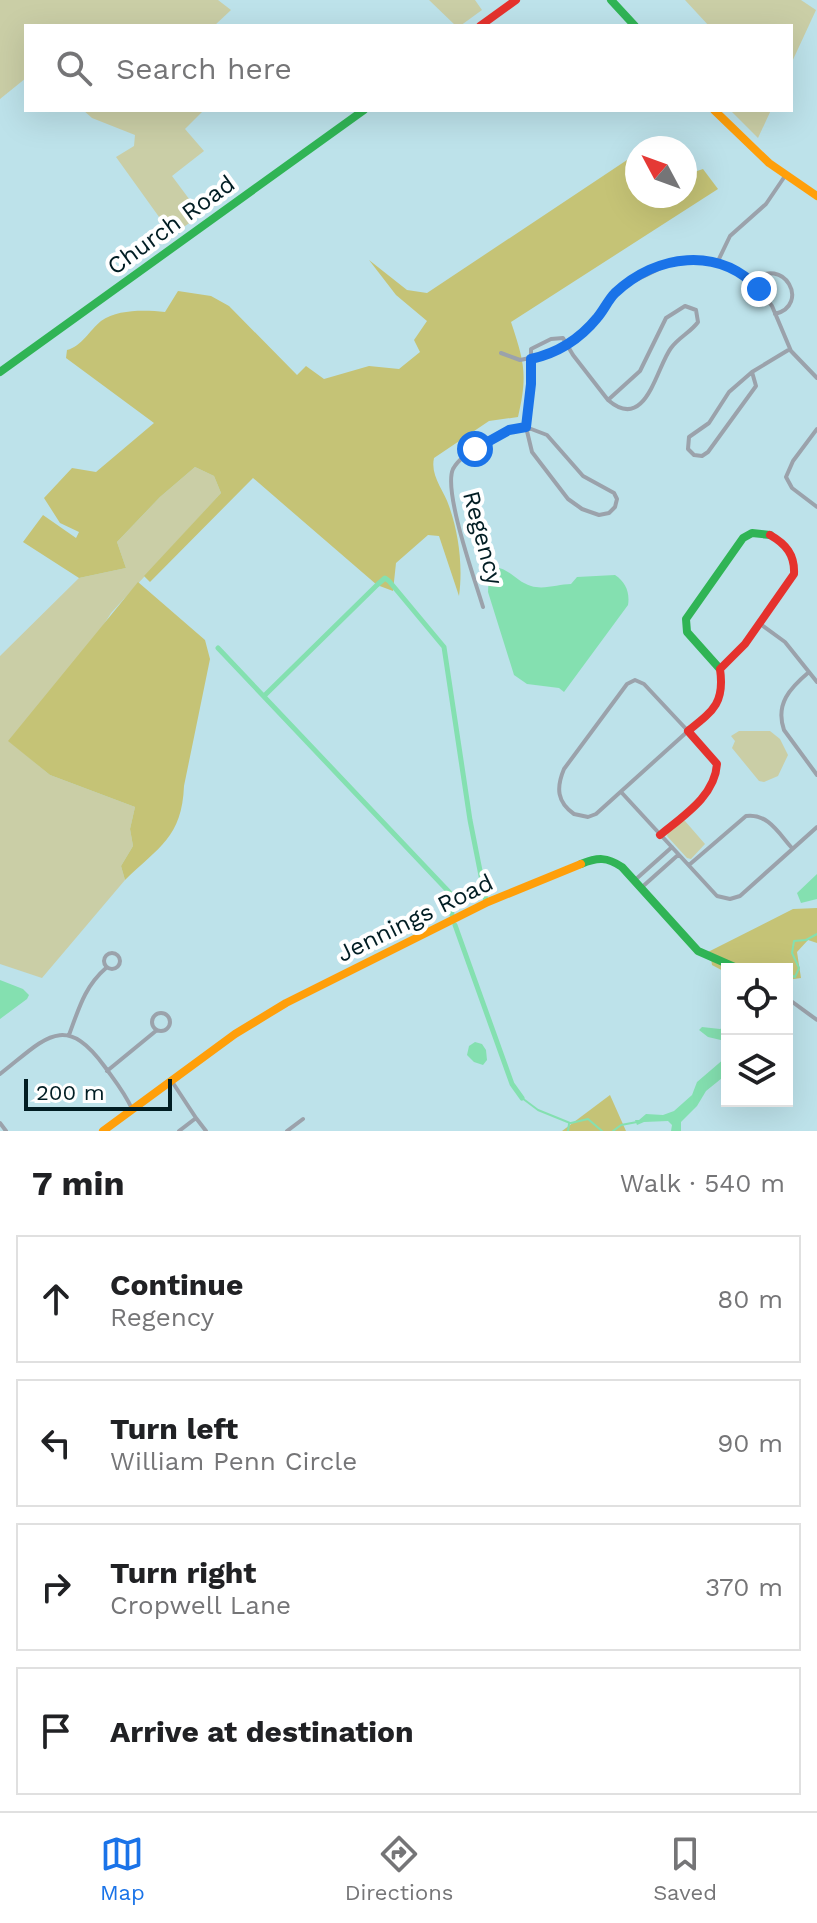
<!DOCTYPE html>
<html lang="en">
<head>
<meta charset="utf-8">
<style>
  body { margin:0; font-family:"Work Sans",sans-serif; background:#f2f2f2; color:#202124 }
  .controls { position:absolute; right:24px; bottom:24px; display:grid; overflow:hidden; border-radius:0px; box-shadow:0 8px 32px #0002 }
  .controls button { width:72px; height:72px; display:grid; place-items:center; padding:0; border:0; border-bottom:2px solid #e0e0e0; background:#fff; color:#202124; font:40px sans-serif }
  .compass { position:absolute; left:625px; top:136px; width:72px; height:72px; border-radius:50%; background:#fff; box-shadow:0 8px 32px #0002; rotate:311deg }
  .scale { position:absolute; left:24px; bottom:20px; width:148px; box-sizing:border-box; padding-left:8px; border:4px solid #011d23; border-top:0; font-size:22px; line-height:28px; white-space:nowrap; color:#011d23; -webkit-text-stroke:6px #fff; paint-order:stroke }
  .stop { position:absolute; width:24px; height:24px; margin:-18px; border:6px solid #1a73e8; border-radius:50%; background:#fff }
  .stop.end { background:#1a73e8; border-color:#fff; box-shadow:0 2px 8px #0008 }
  .list { margin:0; padding:0; list-style:none }
  h2 { display:flex; justify-content:space-between; align-items:center; height:104px; margin:0; padding:0 32px; font-size:34px }
  h2 small { font-size:26px; font-weight:400; color:#757577 }
  .list li { display:grid; grid-template-columns:52px 1fr auto; gap:24px; align-items:center; box-sizing:border-box; height:128px; margin:0 16px 16px; padding:0 16px; border:2px solid #e0e0e0; border-radius:0px }
  .list b { display:block; font-size:30px; white-space:nowrap }
  .list p { margin:0; font-size:26px; white-space:nowrap; color:#757577 }
  .list em { font-size:26px; font-style:normal; color:#757577 }
  .icon { flex:none; width:44px; height:44px; fill:none; stroke:currentColor; stroke-width:2; stroke-linecap:round; stroke-linejoin:round }
  .map { position:relative; flex:none; width:817px; height:1131px; overflow:hidden }
  .search { position:absolute; background:#fff; box-shadow:0 8px 32px #0002; left:24px; right:24px; top:24px; height:88px; display:flex; align-items:center; gap:20px; box-sizing:border-box; padding:0 28px; border-radius:0px; color:#757577; font-size:30px }
  .sheet { height:680px; background:#fff }
  nav { display:flex; justify-content:space-around; align-items:center; box-sizing:border-box; height:112px; border-top:2px solid #e0e0e0; background:#fff; font-size:22px; color:#757577 }
  nav a { display:grid; justify-items:center; gap:4px }
  nav .on { color:#1a73e8 }
  .map>svg:first-child { display:block }
</style>
</head>
<body>
<div class="map">
<svg width="817" height="1131" viewBox="0 0 817 1131">
  <rect width="100%" height="100%" fill="#bde2ea"/>
  <path fill="#cacea6" d="M0,0H218L231,10L214,26H26V78L0,99Z
    M429,0H475L482,10L460,26H456Z
    M685,0H801L816,10L791,64V26H709Z
    M83,110H204L185,129L204,151L172,176L201,215L172,235L116,157L134,146L135,135L92,118Z
    M730,110H771L758,138Z
    M195,467L214,476L221,493L111,613L94,640L9,741L50,775L135,807L130,829L133,846L121,866L125,880L42,978L0,964V656L79,578L126,568L117,542L160,497Z
    M739,731H770L780,739L788,755L778,776L764,782L759,781L732,748L735,741L731,736Z
    M681,820L685,821L705,844L691,859L687,858L667,836L669,830Z"/>
  <path fill="#c5c376" d="M633,156L637,162V196H685V175L703,169L718,189L511,322C524,361 528,375 518,417L489,421L434,458C430,476 444,490 449,506C459,534 463,567 459,596L439,536L428,535L396,563L393,591L377,585L253,478L150,582L144,576L221,493L214,476L195,467L160,497L117,542L126,568L79,578L23,542L43,515L76,538L79,532L60,523L44,498L72,468L96,472L154,423L66,358L67,350C82,346 89,331 101,321C118,309 145,310 165,312L178,291L211,296L229,306L297,375L306,366L324,379L369,366L399,369L420,352L414,340L427,321L396,295L369,260L407,290L427,293Z
    M138,582L205,640L210,659L184,786C182,837 159,847 125,880L121,866L133,846L130,829L135,807L50,775L8,741Z
    M817,908V943L808,940L797,952L801,978L787,980V969H727V973L712,965L711,958L704,954L793,909Z
    M610,1095L626,1131H562Z"/>
  <path fill="#84e0b0" d="M495,567C510,569 517,582 531,586C544,590 559,584 571,584L577,577L615,575C626,582 630,593 628,605L564,692L559,688L527,684L514,675L488,592L489,571Z
    M817,874V899L801,903L797,893Z
    M0,980L23,989L29,995L27,999L0,1019Z
    M727,1026V1074L706,1091L697,1106L681,1122V1131H671L672,1125L668,1121L644,1122L637,1125L635,1120H639L646,1114L663,1115L674,1111L692,1095L697,1082L725,1058V1041L708,1037L699,1030L702,1027L720,1029Z
    M475,1042L482,1044L486,1050L487,1060L483,1065L474,1062L467,1055L469,1046Z"/>
  <g fill="none" stroke-linecap="round" stroke-linejoin="round">
    <path stroke="#84e0b0" stroke-width="2" d="M452,915L455,925
      M787,973L795,977L799,968L792,953L794,941L806,940L817,934
      M522,1098L538,1110L570,1123
      M571,1123L588,1119L602,1131
      M568,1131L569,1124
      M613,1131L621,1125L637,1122"/>
    <path stroke="#84e0b0" stroke-width="5" d="M218,648L450,893L452,915
      M264,696L377,585L385,578L389,581L444,647L470,820L486,901
      M455,925L512,1084L522,1098"/>
    <path stroke="#9ba2ab" stroke-width="4" d="M717,263L730,236L766,204L785,176
      M752,281C784,254 811,305 775,314
      M685,306L696,310L698,322C691,332 679,337 671,348C656,368 646,433 608,400L640,371L666,318Z
      M501,353L520,360L555,353L581,335L616,292L628,284L673,262L687,258L703,259L738,271L759,289L772,306L791,351L817,378
      M752,372L756,386L708,452L702,456L694,455L688,449L689,437L709,423L729,392Z
      M752,372L790,349
      M526,427L547,435L583,476L614,493L617,499L615,507L609,513L599,515L582,509L568,499L532,452Z
      M817,429L793,461L786,477L792,488L817,507
      M483,607C475,580 443,491 453,469C460,456 475,450 487,443C500,435 510,426 526,427L531,384V349L551,339L563,338L573,355L608,400
      M759,623L785,642L817,682
      M809,672C790,688 775,704 784,730L817,775
      M635,680L644,684L688,731L596,814L588,817L574,814C557,802 556,788 564,769L627,684Z
      M622,793L717,896L730,899L740,896L817,827
      M689,865L746,816C767,813 778,832 791,847
      M635,880L672,847
      M641,888L678,855
      M104 961a8 8 0 1 1 16 0a8 8 0 1 1-16 0Z
      M787,998L817,1020
      M152 1022a9 9 0 1 1 18 0a9 9 0 1 1-18 0Z
      M69,1035C79,1008 85,986 106,968
      M107,1071L157,1030
      M0,1074C44,1040 64,1010 105,1067C115,1081 125,1093 132,1109
      M171,1080L196,1118
      M0,1123L6,1131
      M179,1131L196,1118L206,1131
      M287,1131L303,1119"/>
    <path stroke="#30b455" stroke-width="8" d="M611,0L635,26
      M0,372L364,110
      M720,669L687,632L686,619L743,538L752,533L770,535
      M581,864C598,857 607,857 622,867L698,951L739,969"/>
    <path stroke="#ff9f0a" stroke-width="8" d="M714,110L769,163L817,196
      M103,1131L235,1034L286,1003L488,902L581,864"/>
    <path stroke="#e5322d" stroke-width="8" d="M480,26L516,0
      M660,835C683,816 715,796 717,764L688,731C713,711 725,703 720,669L745,644L794,574C795,555 786,544 770,535"/>
  </g>
  <g fill="none" stroke-linecap="round" stroke-linejoin="round">
    <path stroke="#1a73e8" stroke-width="10" d="M475,449L509,430L526,427L531,384V359C558,353 579,340 597,318C604,310 608,300 615,293C657,254 718,246 759,289"/>
  </g>
  <g text-anchor="middle" stroke-width="8" stroke-linejoin="round" paint-order="stroke">
    <g font-size="24" fill="#011d23" stroke="#fff">
      <text transform="translate(171 225) rotate(-36)" y="8">Church Road</text>
      <text transform="translate(483 538) rotate(75)" y="8">Regency</text>
      <text transform="translate(415 918) rotate(-26)" y="8">Jennings Road</text>
    </g>
  </g>
</svg>
<div class="controls">
<button><svg class="icon" aria-label="locate" viewBox="0 0 24 24"><circle cx="12" cy="12" r="6"/><path d="M12 2v4M12 18v4M2 12h4M18 12h4"/></svg></button>
<button><svg class="icon" aria-label="layers" viewBox="0 0 24 24"><path d="M12 4l9 5-9 5-9-5zM3 14l9 5 9-5"/></svg></button>
</div>
<svg class="compass" viewBox="-18 -18 36 36"><path d="M0-13l5 13h-10z" fill="#e53935"/><path d="M0 13l5-13h-10z" fill="#757577"/></svg>
<div class="scale">200 m</div>
<div class="stop" style="left:475px;top:449px"></div>
<div class="stop end" style="left:759px;top:289px"></div>
<div class="search"><svg class="icon" aria-label="search" viewBox="0 0 24 24"><circle cx="10" cy="10" r="6"/><path d="M15 15l6 6"/></svg>Search here</div>
</div>
<section class="sheet">
<h2>7 min<small>Walk · 540 m</small></h2>
<ul class="list">
<li><svg class="icon" aria-label="ahead" viewBox="0 0 24 24"><path d="M12 20V5M6 11l6-6 6 6"/></svg><div><b>Continue</b><p>Regency</p></div><em>80 m</em></li>
<li><svg class="icon" aria-label="left" viewBox="0 0 24 24"><path d="M17 20v-9H6M10 6l-5 5 5 5"/></svg><div><b>Turn left</b><p>William Penn Circle</p></div><em>90 m</em></li>
<li><svg class="icon" aria-label="right" viewBox="0 0 24 24"><path d="M7 20v-9h11M14 6l5 5-5 5"/></svg><div><b>Turn right</b><p>Cropwell Lane</p></div><em>370 m</em></li>
<li><svg class="icon" aria-label="arrive" viewBox="0 0 24 24"><path d="M6 21V4h12l-3 4 3 4H6"/></svg><div><b>Arrive at destination</b></div></li>
</ul>
</section>
<nav>
<a class="on"><svg class="icon" aria-label="map" viewBox="0 0 24 24"><path d="M3 6l6-2 6 2 6-2v14l-6 2-6-2-6 2zM9 4v14M15 6v14"/></svg>Map</a>
<a><svg class="icon" aria-label="directions" viewBox="0 0 24 24"><path d="M12 3l9 9-9 9-9-9zM9 14v-3h6M13 9l2 2-2 2"/></svg>Directions</a>
<a><svg class="icon" aria-label="saved" viewBox="0 0 24 24"><path d="M7 4h10v16l-5-4-5 4z"/></svg>Saved</a>
</nav>
</body>
</html>
